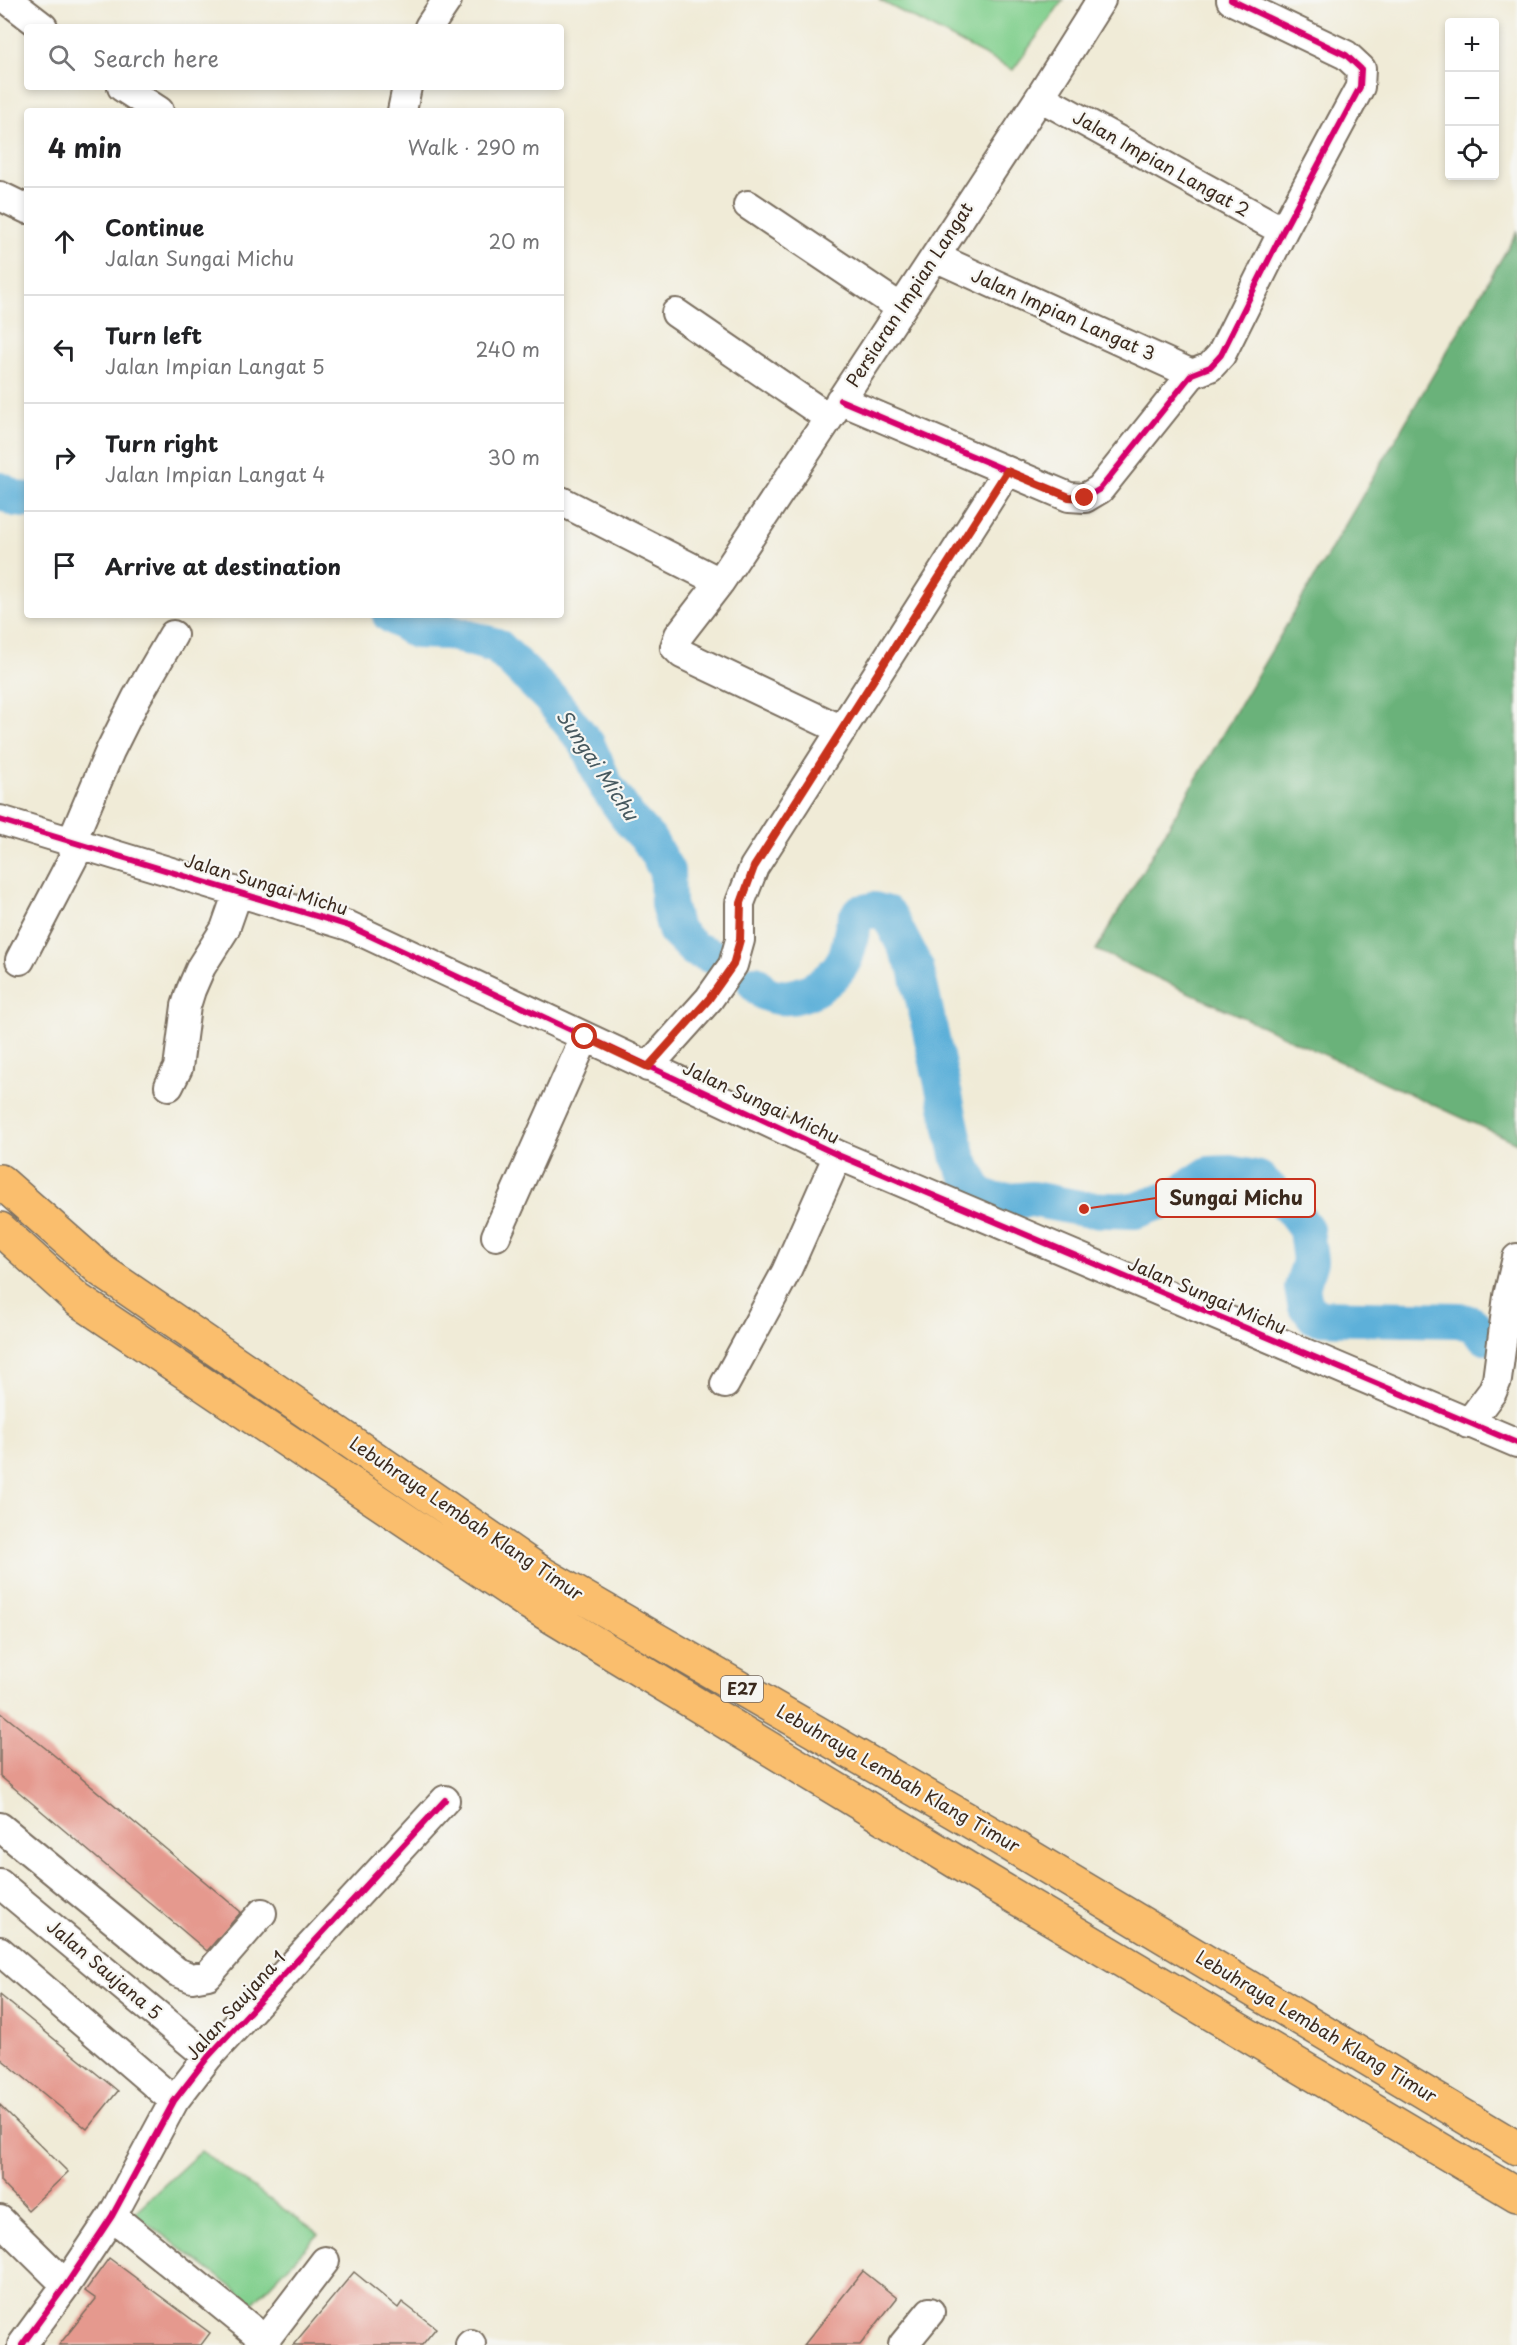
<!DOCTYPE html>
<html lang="en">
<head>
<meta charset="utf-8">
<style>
  body { margin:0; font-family:"Playpen Sans",sans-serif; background:#f2f2f2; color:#202124 }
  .controls { position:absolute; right:18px; top:18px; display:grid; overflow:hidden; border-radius:6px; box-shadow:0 3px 9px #0003 }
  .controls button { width:54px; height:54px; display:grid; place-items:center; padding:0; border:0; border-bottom:2px solid #e0e0e0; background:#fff; color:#202124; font:30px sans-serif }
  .stop { position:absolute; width:18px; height:18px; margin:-14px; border:4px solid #c8321e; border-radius:50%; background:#fff }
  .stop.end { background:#c8321e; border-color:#fff; box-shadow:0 2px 6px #0008 }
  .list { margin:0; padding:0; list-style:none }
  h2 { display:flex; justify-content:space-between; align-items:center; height:78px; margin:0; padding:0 24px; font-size:26px }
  h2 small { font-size:20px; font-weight:400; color:#757577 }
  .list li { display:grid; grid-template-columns:39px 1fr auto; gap:18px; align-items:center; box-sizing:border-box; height:108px; padding:0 24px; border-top:2px solid #e0e0e0 }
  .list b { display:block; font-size:22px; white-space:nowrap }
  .list p { margin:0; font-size:20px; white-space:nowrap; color:#757577 }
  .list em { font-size:20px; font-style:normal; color:#757577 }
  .icon { flex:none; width:33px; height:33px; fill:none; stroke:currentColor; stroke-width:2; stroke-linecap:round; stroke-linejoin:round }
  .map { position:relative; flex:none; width:1517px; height:2345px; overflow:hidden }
  .search { position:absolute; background:#fff; box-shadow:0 3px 9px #0003; left:24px; top:24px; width:540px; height:66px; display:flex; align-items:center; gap:15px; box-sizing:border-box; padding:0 21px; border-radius:6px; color:#757577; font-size:22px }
  .panel { position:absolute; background:#fff; box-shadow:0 3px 9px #0003; left:24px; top:108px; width:540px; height:510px; border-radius:6px }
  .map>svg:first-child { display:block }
</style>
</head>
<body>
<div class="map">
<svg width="1517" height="2345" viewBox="0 0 1517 2345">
  <rect width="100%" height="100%" fill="#f6f6f2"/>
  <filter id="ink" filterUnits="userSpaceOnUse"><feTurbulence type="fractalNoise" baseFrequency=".0167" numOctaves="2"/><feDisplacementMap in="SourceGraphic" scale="12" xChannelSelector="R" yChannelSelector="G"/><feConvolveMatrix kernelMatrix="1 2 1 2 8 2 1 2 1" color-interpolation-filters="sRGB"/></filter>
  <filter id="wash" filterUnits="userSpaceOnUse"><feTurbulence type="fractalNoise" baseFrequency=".008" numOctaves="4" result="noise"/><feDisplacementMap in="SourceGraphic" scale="24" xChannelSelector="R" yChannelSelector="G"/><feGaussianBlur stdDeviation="1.35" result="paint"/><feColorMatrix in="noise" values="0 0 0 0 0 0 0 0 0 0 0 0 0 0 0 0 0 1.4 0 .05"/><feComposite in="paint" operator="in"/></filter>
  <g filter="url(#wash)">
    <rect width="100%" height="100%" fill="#f0ebd7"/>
    <path fill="#83d08f" stroke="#5f7d56" stroke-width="1.5" d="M879,0H1063L1013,70Z
      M201,2151L319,2234L253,2303L134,2213Z"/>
    <path fill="#6ab27a" stroke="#526e4c" stroke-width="1.5" d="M1517,232V1143L1096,950Z"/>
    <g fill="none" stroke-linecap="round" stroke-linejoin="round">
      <path stroke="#5db0d9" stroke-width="36" d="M0,490L16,499L27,500
        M390,615L416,631L448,632L497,646L551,699L587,744L606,786L631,821L649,840L667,871L668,904L675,930L694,949L712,956
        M755,983C758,986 762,991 765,993C794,1007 833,984 845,958C852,942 849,928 859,913L874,910L888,914L916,968L959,1159L978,1194L999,1202L1032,1199L1084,1209L1135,1211L1174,1197L1209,1174L1230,1173L1259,1179L1291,1209L1306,1229L1310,1261L1302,1288L1305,1304L1315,1317L1459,1320L1472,1324L1486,1337"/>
    </g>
    <g id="blocks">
      <path fill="#e5998e" d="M0,1712L49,1751L241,1912L207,1951L0,1776Z
        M0,1995L118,2091L87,2129L0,2058Z
        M0,2105L68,2172L28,2210L0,2181Z
        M109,2258L210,2333L201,2345H59L96,2299L85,2291Z
        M863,2271L897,2298L875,2326L860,2345H804Z
        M354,2272L398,2308L402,2302L436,2328L422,2345H293Z"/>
    </g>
  </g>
  <g filter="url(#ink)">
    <use href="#blocks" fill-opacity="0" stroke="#7a6e5f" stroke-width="1.5"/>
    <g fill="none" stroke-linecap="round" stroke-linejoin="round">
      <defs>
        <path id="minor" d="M8,0L43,27
          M429,27L447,0
          M122,87L159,111
          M1040,97L1283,231
          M402,111L407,87
          M0,196L27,209
          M748,205L901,308
          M935,257L1192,374
          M676,313L829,418
          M840,400L1069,497L1085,498L1100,489L1192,374L1210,367L1221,355L1283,231L1360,87L1361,69L1346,55L1231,0
          M561,501L720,582
          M842,730L682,654L675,647L679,635L720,582L829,418L1040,97L1101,0
          M0,820L349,926L838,1155L1517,1443
          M72,841L110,751L137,697L173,635
          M20,960L81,843
          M648,1067L709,999L733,965L740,940V903L754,867L1007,471
          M169,1086L178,1068L186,1006L191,990L201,967L225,929L238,892
          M496,1236L585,1037
          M725,1384L786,1272L838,1155
          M1468,1424L1492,1392L1497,1380L1508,1296L1517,1258
          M0,1827L177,1972L192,1978L208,1975L262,1913
          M0,1884L208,2057
          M0,1951L174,2101
          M112,2216L265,2340
          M0,2220L66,2285
          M22,2345L66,2285L112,2216L174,2101L208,2057L445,1800
          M261,2345L325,2261
          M470,2345L471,2344
          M903,2345L930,2312"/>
        <path id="highway" d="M0,1181L102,1271L543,1574L999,1838L1517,2148
          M0,1229L78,1300L526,1601L978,1875L1517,2195"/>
      </defs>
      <use href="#minor" stroke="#7a6e5f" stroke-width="32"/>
      <use href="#highway" stroke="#7a6e5f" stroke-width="36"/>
      <use href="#minor" stroke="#fff" stroke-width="28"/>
      <use href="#highway" stroke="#fabe6d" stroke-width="33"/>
      <defs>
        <path id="cycleway" d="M840,400L1069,497L1085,498L1100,489L1192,374L1210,367L1221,355L1283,231L1360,87L1361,69L1346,55L1231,0
          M0,820L349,926L838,1155L1517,1443
          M22,2345L66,2285L112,2216L174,2101L208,2057L445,1800"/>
      </defs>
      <use href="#cycleway" stroke="#f6f6f2" stroke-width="10"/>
      <use href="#cycleway" stroke="#d6006c" stroke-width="6"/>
    </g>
  </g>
  <g fill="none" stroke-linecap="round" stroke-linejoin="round" filter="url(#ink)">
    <path stroke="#c8321e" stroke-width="8" d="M585,1037L648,1067L709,999L733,965L740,940L741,903L754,867L1007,471L1069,497L1085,498"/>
  </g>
  <g text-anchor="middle" stroke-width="4.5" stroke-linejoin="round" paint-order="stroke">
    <rect fill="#f6f6f2" stroke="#73675e" stroke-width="1.5" x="721" y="1676" width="42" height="26" rx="4.5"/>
    <g font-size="16" font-weight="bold" fill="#3b2a1e">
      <text x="742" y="1695">E27</text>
    </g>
    <g font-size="18" fill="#3b2a1e" stroke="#f6f6f2">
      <text transform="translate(1161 164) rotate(29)" y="6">Jalan Impian Langat 2</text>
      <text transform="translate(910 295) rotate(-57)" y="6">Persiaran Impian Langat</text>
      <text transform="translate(1063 315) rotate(24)" y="6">Jalan Impian Langat 3</text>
      <text transform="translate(266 885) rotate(17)" y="6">Jalan Sungai Michu</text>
      <text transform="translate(761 1103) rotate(25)" y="6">Jalan Sungai Michu</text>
      <text transform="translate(1207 1296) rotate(23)" y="6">Jalan Sungai Michu</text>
      <text transform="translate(466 1519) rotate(34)" y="6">Lebuhraya Lembah Klang Timur</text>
      <text transform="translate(898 1779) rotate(30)" y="6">Lebuhraya Lembah Klang Timur</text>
      <text transform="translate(104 1970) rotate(40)" y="6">Jalan Saujana 5</text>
      <text transform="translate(236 2006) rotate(-48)" y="6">Jalan Saujana 1</text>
      <text transform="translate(1316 2027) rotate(31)" y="6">Lebuhraya Lembah Klang Timur</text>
    </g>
    <g font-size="20" font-style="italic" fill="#47595f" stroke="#f6f6f2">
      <text transform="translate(597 765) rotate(56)" y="7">Sungai Michu</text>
    </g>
  </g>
  <path fill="none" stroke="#c8321e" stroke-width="2" d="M1084 1209L1156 1198"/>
  <circle fill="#c8321e" stroke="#f6f6f2" stroke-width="2" cx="1084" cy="1209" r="6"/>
  <rect fill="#f6f6f2" stroke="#c8321e" stroke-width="2" x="1156" y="1179" width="159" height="38" rx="6"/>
  <g font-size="20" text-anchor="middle" font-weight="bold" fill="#3b2a1e">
    <text x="1236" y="1205">Sungai Michu</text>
  </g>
</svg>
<div class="controls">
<button>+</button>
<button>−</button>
<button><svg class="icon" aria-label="locate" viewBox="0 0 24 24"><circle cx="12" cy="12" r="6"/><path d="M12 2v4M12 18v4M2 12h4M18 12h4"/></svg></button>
</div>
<div class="stop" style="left:585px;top:1037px"></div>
<div class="stop end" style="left:1085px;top:498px"></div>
<div class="search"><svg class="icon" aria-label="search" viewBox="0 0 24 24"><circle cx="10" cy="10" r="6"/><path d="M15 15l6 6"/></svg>Search here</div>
<section class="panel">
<h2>4 min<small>Walk · 290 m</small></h2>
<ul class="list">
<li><svg class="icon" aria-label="ahead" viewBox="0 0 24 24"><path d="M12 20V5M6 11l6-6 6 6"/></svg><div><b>Continue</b><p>Jalan Sungai Michu</p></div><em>20 m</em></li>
<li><svg class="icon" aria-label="left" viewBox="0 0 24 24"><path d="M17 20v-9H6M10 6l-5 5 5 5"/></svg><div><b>Turn left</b><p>Jalan Impian Langat 5</p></div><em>240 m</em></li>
<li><svg class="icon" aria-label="right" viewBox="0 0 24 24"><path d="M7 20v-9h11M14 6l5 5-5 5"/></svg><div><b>Turn right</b><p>Jalan Impian Langat 4</p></div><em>30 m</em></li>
<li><svg class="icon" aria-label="arrive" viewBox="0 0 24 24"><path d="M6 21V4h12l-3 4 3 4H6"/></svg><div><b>Arrive at destination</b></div></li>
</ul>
</section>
</div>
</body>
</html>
